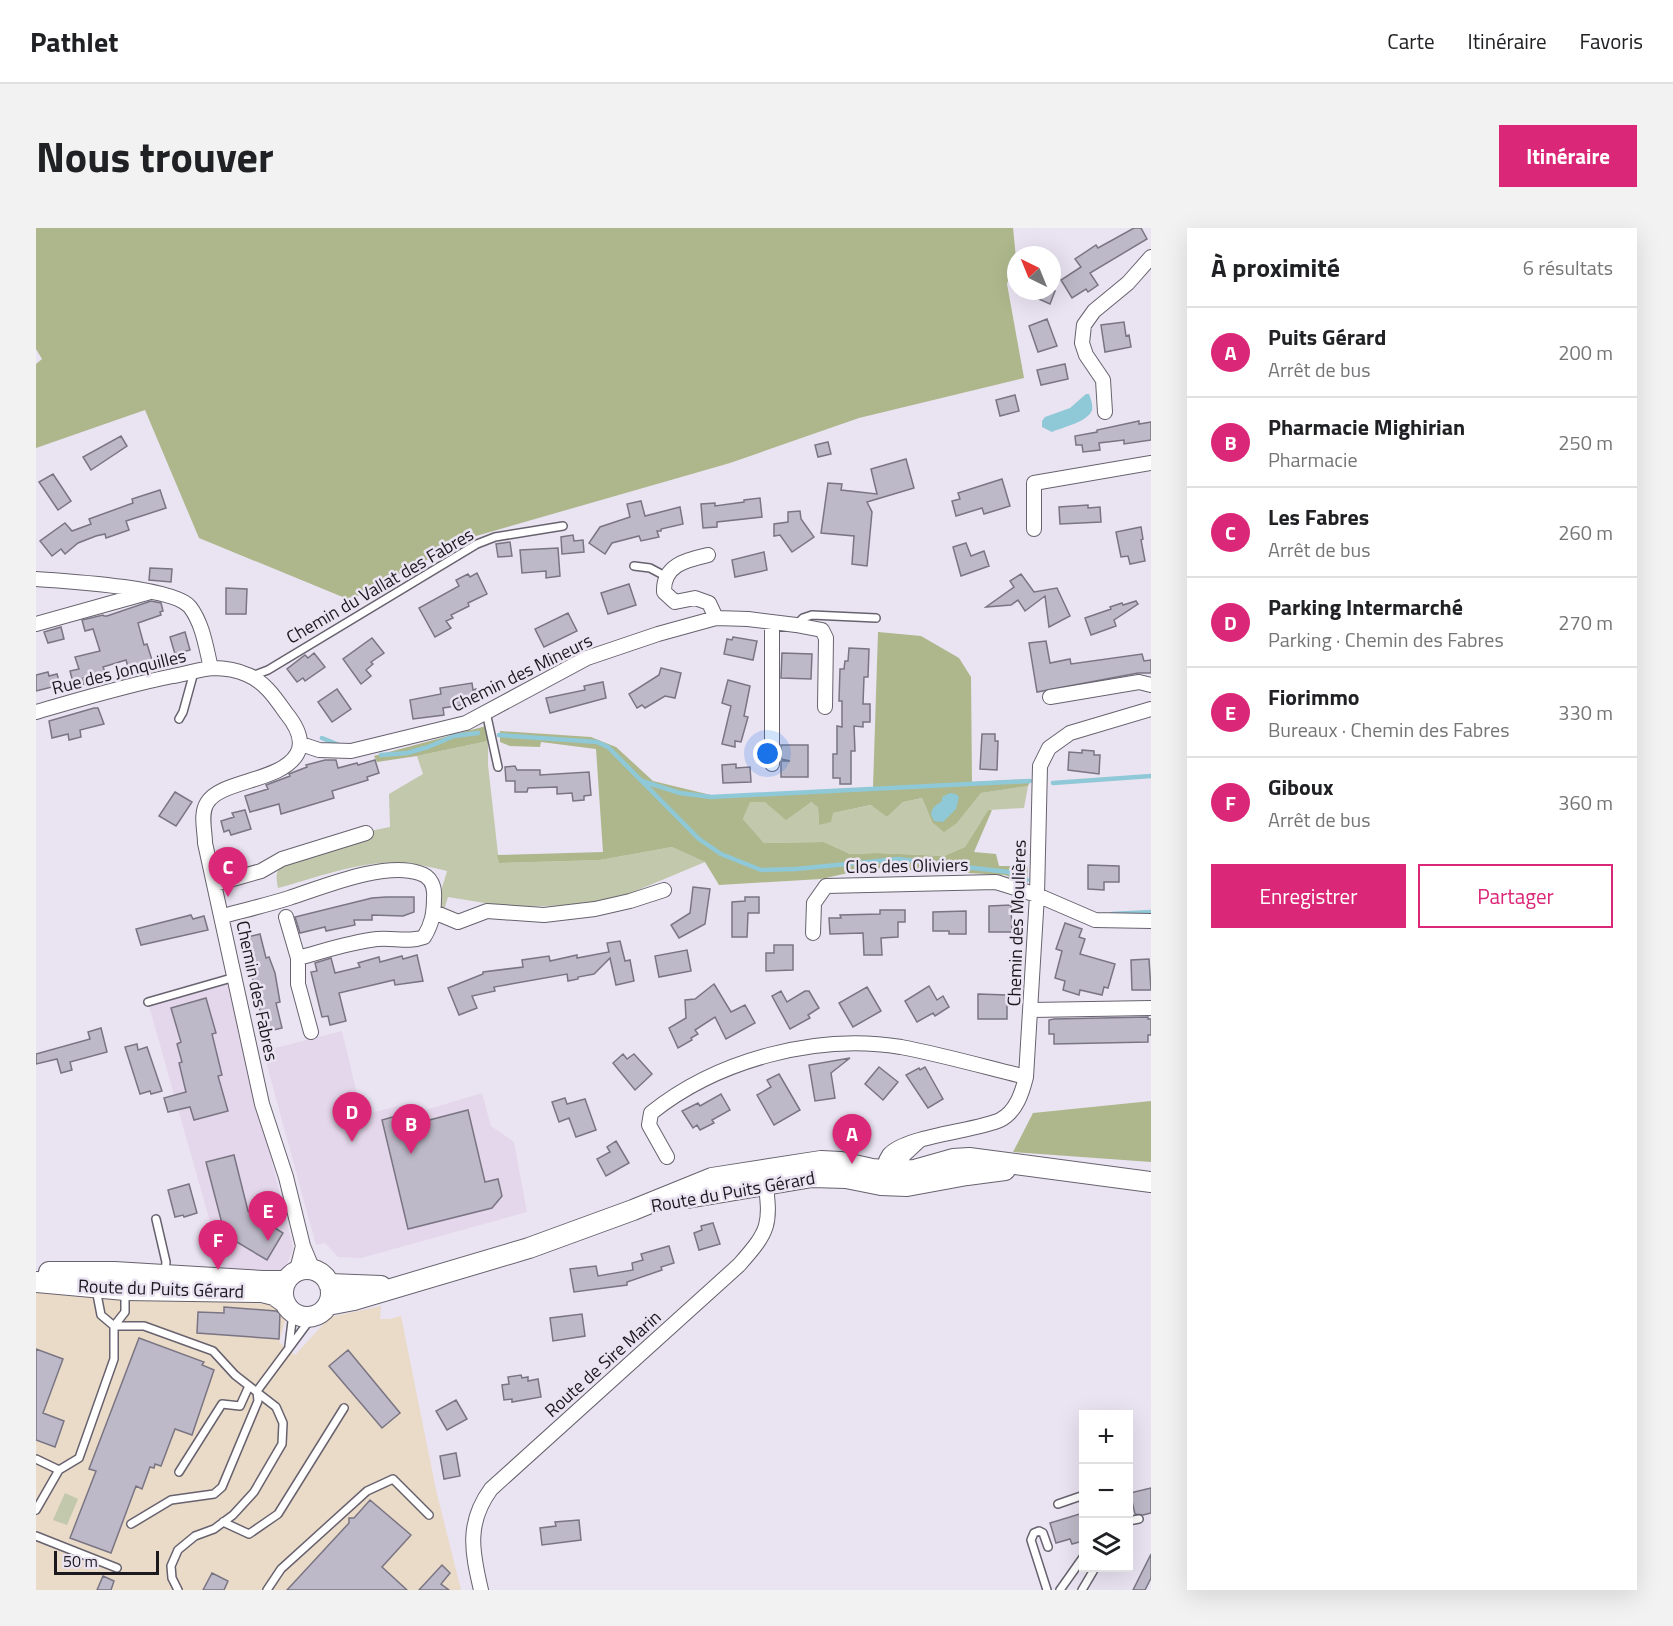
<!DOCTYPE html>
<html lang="fr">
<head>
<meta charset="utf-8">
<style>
  body { margin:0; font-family:"Titillium Web",sans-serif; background:#f2f2f2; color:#202124 }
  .controls { position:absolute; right:18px; bottom:18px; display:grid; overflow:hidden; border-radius:0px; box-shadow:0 6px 24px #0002 }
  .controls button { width:54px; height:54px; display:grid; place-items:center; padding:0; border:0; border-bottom:2px solid #e0e0e0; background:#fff; color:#202124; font:30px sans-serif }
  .compass { position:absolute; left:971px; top:18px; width:54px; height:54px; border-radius:50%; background:#fff; box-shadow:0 6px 24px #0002; rotate:317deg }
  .scale { position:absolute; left:18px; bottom:15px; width:105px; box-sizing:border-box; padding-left:6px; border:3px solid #1b191e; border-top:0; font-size:16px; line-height:21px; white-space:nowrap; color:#1b191e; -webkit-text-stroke:4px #eae3f2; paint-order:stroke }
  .you { position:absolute; left:732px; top:526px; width:21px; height:21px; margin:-15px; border:4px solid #fff; border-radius:50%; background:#1a73e8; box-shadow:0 0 0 9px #1a73e833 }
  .badge { display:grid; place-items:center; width:39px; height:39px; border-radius:50%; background:#db2777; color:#fff; font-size:20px; font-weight:700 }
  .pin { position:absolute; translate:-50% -50px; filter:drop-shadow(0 2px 3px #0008) }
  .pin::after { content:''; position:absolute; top:32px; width:21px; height:18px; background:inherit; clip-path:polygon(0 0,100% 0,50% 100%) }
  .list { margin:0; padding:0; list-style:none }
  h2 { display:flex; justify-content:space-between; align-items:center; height:78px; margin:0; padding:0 24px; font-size:26px }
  h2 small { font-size:20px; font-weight:400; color:#757577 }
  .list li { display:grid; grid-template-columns:39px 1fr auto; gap:18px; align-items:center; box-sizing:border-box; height:90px; padding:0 24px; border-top:2px solid #e0e0e0 }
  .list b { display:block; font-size:22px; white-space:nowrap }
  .list p { margin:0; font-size:20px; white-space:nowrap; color:#757577 }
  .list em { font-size:20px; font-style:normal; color:#757577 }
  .actions { display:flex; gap:12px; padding:18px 24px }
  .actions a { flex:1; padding:14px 0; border:2px solid #db2777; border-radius:0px; text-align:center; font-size:21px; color:#db2777 }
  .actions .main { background:#db2777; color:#fff }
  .icon { flex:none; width:33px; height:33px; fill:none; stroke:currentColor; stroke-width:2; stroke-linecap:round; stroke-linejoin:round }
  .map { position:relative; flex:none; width:1115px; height:1362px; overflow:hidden; border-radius:0px }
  header { display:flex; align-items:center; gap:36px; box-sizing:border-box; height:84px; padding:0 30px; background:#fff; border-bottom:2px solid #e0e0e0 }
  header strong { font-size:28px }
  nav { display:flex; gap:33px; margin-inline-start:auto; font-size:21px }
  .intro { display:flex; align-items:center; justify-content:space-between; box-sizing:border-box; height:144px; padding:0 36px }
  h1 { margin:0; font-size:42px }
  .button { padding:15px 27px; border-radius:0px; background:#db2777; color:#fff; font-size:21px; font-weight:700 }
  main { display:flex; gap:36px; padding:0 36px }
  aside { flex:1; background:#fff; border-radius:0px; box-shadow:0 6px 24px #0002 }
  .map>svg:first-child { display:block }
</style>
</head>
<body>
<header>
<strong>Pathlet</strong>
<nav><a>Carte</a><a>Itinéraire</a><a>Favoris</a></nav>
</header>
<div class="intro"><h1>Nous trouver</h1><a class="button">Itinéraire</a></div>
<main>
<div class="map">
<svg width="1115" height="1362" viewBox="0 0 1115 1362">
  <rect width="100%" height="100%" fill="#eae3f2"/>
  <path fill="#e5d7eb" d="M192,756L257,1019L253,1032L247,1041L226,1047L187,1040L113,778Z
    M306,803L326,887L370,876L386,883L446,865L455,898L478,914L491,984L325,1030L302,1029L289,1015L280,1017L227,823Z"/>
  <path fill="#eadac8" d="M0,1064L236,1076L247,1083L249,1093L243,1114L259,1127L294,1089L345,1078L344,1091H354L365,1088L400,1262L425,1362H0Z"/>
  <path fill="#c1c8ab" d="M452,513V537L463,635L564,632L636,619L669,634L590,667L542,677L473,679L412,669L408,682C400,671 408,655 411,643C399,640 386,637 374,635C332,630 282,649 242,660C240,650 239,644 247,636L336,610L334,603L354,599L353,566L387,546L381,528Z
    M992,558L988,580L952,582L929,619L908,628L841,625L814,626L788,614L728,615L707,591L714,573L774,574L782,578L783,597L797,585L836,577L851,589L867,574L886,570L896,594L921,595L945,565Z
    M29,1265L42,1271L31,1297L17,1292Z"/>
  <path fill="#adb78b" d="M0,0H977L980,30L971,56L988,150L823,190L694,235L433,310L314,372L163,310L109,182L0,220V136L6,131L0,121Z
    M842,404L885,408L923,430L935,449L936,554L995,551L992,558L945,565L921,595L908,604L896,594L886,570L867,574L851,589L835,577L797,585L795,594L783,597L782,579L775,574L750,592L729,574H714L707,591L728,615L788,614L814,626L841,625L908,628L929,619L952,582H956L938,624L960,626L963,638H992L991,656L969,647L835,640L785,651L683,657L669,634L636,619L564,632L463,635L461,627L567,624L560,521L505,514L504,519L474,518L464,514V503L555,509L580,519L617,553L679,568L837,560Z
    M450,498L452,513L381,528L341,534L338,528Z
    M1115,873V934L977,924L997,885Z"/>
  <path fill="#8fc8d6" d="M1050,166H1053C1055,171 1057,177 1056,182C1052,194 1027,199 1016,204L1006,199V193L1009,189L1034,180Z
    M914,565L920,566L923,569L920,581L907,594L898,593L895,587C896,578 900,578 906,573V569Z"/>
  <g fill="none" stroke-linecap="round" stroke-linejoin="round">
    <path stroke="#8fc8d6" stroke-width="4.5" d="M463,507L561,514L572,519L663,611L685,626L725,642L760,641L862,631L972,644L991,652
      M286,510L303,517
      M345,527L371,525L392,519L418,508L442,505
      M606,553L644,565L675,569L994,553
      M1017,555L1115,548
      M1076,686L1115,684"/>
  </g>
  <path fill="#beb9c8" stroke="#7a7583" stroke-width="1.5" d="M1098,0H1105L1111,11L1054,45L1062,57L1052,64L1050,61L1036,70L1025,52L1045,39L1039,31L1060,17L1062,20Z
    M985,63H1019L1014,76Z
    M1011,91L1021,118L1002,124L993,98Z
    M1088,94L1090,108L1093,107L1095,119L1069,124L1065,97Z
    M1029,136L1032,151L1005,157L1001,142Z
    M979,167L983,183L964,188L960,172Z
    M1103,193V196L1115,194V212L1088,216V212L1063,215L1064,222L1047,224L1046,217H1040L1039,208L1061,204V202Z
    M85,208L91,218L55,242L47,229Z
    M792,214L795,226L782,229L779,217Z
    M870,231L878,260L831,274L836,284L831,338L816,336L818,308L785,305L792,255L806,256L805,262L841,266L835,241Z
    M17,246L35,273L22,282L3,254Z
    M966,251L974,278L948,286L946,280L920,288L916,273L924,271L922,265Z
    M124,262L130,280L90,293L93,302L70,310L69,306L60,308L42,315L29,326L25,321L16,328L4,313L29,295L36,303L55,296L53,291L97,275L96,271Z
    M724,270L726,289L681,294V299L667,300L665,276L679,275V278L708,274V272Z
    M605,273L609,288L644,279L647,296L625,301V303H621L623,309L605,313L603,308L576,315L569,326L553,315L564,299L594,289L591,276Z
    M1052,277V280L1064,279L1065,294L1024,296L1023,279Z
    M764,283L765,291L778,309L756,324L744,307L738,308V296L752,294V284Z
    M1105,299L1107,311L1105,312L1109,333L1094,336L1092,328L1085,329L1080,304Z
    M537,307L538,313L547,312L548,324L526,326L525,309Z
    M474,314L476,328L462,329L460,316Z
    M930,315L935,328L948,323L953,338L925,348L917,319Z
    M522,320L524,348L510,350V343L486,345L484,322Z
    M728,324L731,342L699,349L696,332Z
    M114,340L136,341L135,354L113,352Z
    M441,345L451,366L432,375L433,378L415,387L417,390L410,393L415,400L399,409L383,380L423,358L420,352L432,346L434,349Z
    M985,346L998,364L1021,360L1034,388L1013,399L1009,368L989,383L982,372L975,377L950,379L978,359L974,353Z
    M593,356L600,377L572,386L565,365Z
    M190,360L211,361L210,386H190Z
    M115,373L125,375L127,383L124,384L125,387L102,395L108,417L111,416L116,432L92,439L90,432L67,439L69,444L47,450L48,456L38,458L34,443L43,441L39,429L64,423L57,401L49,403L46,392L67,387L68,388H71Z
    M1100,373L1102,376L1078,392L1080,398L1055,407L1049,390L1075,381L1074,379L1086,375L1087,377Z
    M532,385L541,403L508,419L499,401Z
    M25,399L28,411L12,415L8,404Z
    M149,404L154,422L139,426L134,409Z
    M697,409L721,413L717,432L688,426L691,411L696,412Z
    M336,410L348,425L335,434L337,436L330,442L335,448L325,456L307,431Z
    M1010,413L1014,435L1034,431L1035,436L1106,426L1108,433L1115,432V445H1102L1001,464L993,415Z
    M813,420L833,421L832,449H828L827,476H834V494H827V499L818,498L819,523H815V556H804V550H797V526H801V498L806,499V473H803L804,441H808L809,433H812Z
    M278,425L289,439L269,453L267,450L261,454L251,441L269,427L272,430Z
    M746,425L776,426L775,451L745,450Z
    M625,440L645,445L639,470L629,468L609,480L606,477L601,480L593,466L623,447Z
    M12,444L13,448L21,446L24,457L0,463V447Z
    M692,452L714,458L708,488L712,489L705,514L699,513V519L686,516L695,478L686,475Z
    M567,454L570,470L514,485L510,470L549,462L548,458Z
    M436,455L437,462L440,461L442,472L426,474L427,477L407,480L408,487L377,491L374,472L405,466L404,460Z
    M301,461L315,481L296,494L282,474Z
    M58,480H62L68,496L44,502L45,509L33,512L32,506L16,510L13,493Z
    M946,506H959V513H962L961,542L944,541Z
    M745,517H772V549H745V533H754L745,531Z
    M1046,522L1058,523V527H1064L1063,546L1032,542L1033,524L1046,525Z
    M289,532H300L302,540L321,535L322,537L339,532L343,545L331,549L332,552L296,563L298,570L245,586L243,576L214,584L209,568L232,561L230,557L254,548L253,546L271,539L270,537Z
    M700,536V540L714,539L715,554L687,555L686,537Z
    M479,538L481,542H504V547L553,544L555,567L548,568V572L537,573L536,565L521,566V559L492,560L491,564H479V553H470L469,539Z
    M139,564L156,574L140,598L123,588Z
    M209,582L215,601L195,607L193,602L188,604L185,593L198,589L196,585Z
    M1052,637L1083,638V654H1068V662L1052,661Z
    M657,659L674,661L669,696L643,710L635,697L654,685Z
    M350,669H378V684L367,688L336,687V692H318L319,697L290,703L289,699L264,705L259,689L336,670Z
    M709,669H723V685H712L711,709H696V674L709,673Z
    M975,677L976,704H953V678Z
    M844,682H869V694H862V709L845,710L846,727H828L827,705L794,706L793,690H805L804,687L844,686Z
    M930,683V706H913V703H897V684Z
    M155,687L157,691L168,688L172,702L105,717L100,701Z
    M1029,695L1046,701L1043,709L1049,711L1044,726L1079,736L1072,760L1068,759L1066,767L1044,762L1043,767L1027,762L1029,753L1019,750L1026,723L1020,721Z
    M224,706L230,730L233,729L239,745L244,774L240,775L246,800L229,804L207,710Z
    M584,713L589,733L594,732L598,753L580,757L574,730L558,746L542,749V751L532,753L531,746L458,759L459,763L436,768L441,780L423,787L412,760L447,746V744L487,739L486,732L513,728L514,733L541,727V730L573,724L571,715Z
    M738,717H757V742L730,743V725H738Z
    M651,722L655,743L623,749L619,728Z
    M381,727L387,753L359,757L358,752L303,765L310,793L294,797L292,788L286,789L275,744L281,743L279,735L295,730L299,745L324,739L322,735L343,729L344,734L366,728L367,731Z
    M1113,731L1115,762H1096L1095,732Z
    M678,756L695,784L709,777L719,795L690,811L679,789L659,802L662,806L655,810L656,812L642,820L633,800L650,790L649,772L659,771Z
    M893,758L901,772L907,768L913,779L899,788L897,785L881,794L869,773Z
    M831,759L845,783L817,799L803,775Z
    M745,763L751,774L769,763H773L783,780L772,787L774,790L754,801L736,768Z
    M942,766L971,767V791H942Z
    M170,770L180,805L176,806L186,847L182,848L192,883L158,892L154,879L132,884L128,870L150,864L143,835L146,834L141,816L145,814L135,780Z
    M1112,789V791H1115V807H1112V814L1018,816V806H1013V792L1018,791Z
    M65,800L71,824L34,834L36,842L25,845L21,831L0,836V826L54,811L52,804Z
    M101,816L102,822L111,819L126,863L115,866L114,863L104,866L89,819Z
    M587,826L591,831L598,826L616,846L599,862L577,835Z
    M814,830L795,845L799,870L779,873L773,837Z
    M843,839L862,854L847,872L829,856Z
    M889,839L907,871L892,880L870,847L883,840L884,842Z
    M743,846L764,882L738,897L721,867L735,859L731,852Z
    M685,866L694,882L676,892L678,895L664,902L661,897L657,900L646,883L662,875L664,878Z
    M529,870L531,876L549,871L560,902L540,909L533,890L523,894L516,874Z
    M432,882L449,954L462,951L466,968L456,980L372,1001L346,892L371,885L374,897Z
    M580,913L593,935L570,948L561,931L574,924L571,919Z
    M198,927L212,983L247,1005L231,1032L189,1007L170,934Z
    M153,956L161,985L148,989L147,987L139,989L132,962Z
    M677,995L684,1016L663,1022L658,1005L666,1002L665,998Z
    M633,1018L638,1035L625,1039L626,1042L591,1054V1057L538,1064L534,1041L560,1038L562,1048L597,1042L596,1035L607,1032L605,1026Z
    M188,1079L240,1083L244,1085L243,1111L161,1105L162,1084L188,1085Z
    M546,1086L549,1108L517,1113L514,1090Z
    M103,1110L168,1134L166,1137L178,1142L156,1207L139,1201L125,1238L119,1236L118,1240L114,1239L106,1261L100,1258L75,1325L34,1310L60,1243L53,1241Z
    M0,1121L27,1131L7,1185L28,1193L19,1219L0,1212Z
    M312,1122L364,1185L346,1200L293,1138Z
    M485,1147L486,1150L492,1149V1153L502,1151L505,1169L476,1174V1171L468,1172L466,1157L473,1156L472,1149Z
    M420,1172L431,1191L411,1202L400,1183Z
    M420,1225L424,1248L408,1251L404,1228Z
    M1115,1260V1285L1107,1287L1099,1286L1094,1265Z
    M334,1272L375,1307L346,1339L371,1362H251L313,1295V1290H318Z
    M1047,1285V1313L1036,1316L1034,1311L1020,1315L1014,1295Z
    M543,1292L545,1312L506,1317L504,1300L520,1298L519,1294Z
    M1115,1326V1350L1109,1362H1097Z
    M406,1337L414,1345L405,1356L413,1362H383Z
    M176,1345L192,1353L188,1362H167Z
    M67,1348L78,1353L75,1362H61Z"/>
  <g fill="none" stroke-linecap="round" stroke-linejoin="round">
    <defs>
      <path id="lane" d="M598,338L614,340L631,349
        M760,397L767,390L776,387L840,390
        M216,448L232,442L441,316L459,309L527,298
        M450,484L462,539
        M143,491L147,484L158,444
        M112,774L199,749
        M120,991L130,1034L129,1044
        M60,1061L65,1087L78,1098H108L177,1123L199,1147L240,1179L247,1195L246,1216L218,1264L197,1287L178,1301L159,1308L142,1322L135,1338L136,1350L142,1362
        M253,1118L257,1085
        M0,1231L23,1242
        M143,1244L186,1176L204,1178L213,1158
        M1022,1276L1048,1267
        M0,1282L23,1242L43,1230L78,1131V1098L89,1084V1063
        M1092,1293L1103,1291
        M187,1294L213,1306L242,1286L308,1180
        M95,1296L135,1272L178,1266L186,1259L222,1173L221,1163L276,1089
        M0,1308L81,1340
        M231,1362L245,1341L331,1263L357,1251L393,1287
        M1011,1362L995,1312L998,1305L1003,1303L1007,1305L1012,1319
        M1024,1362L1048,1328
        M1046,1362L1059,1340"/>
      <path id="street" d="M1069,184L1067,152L1050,127L1046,115L1048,97L1058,83L1092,55L1115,29
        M998,301V255L1115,235
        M672,327C650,332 627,337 628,364L639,374L659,370L673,375L680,390
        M0,351C29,353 138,359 154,379C167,396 170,420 175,440
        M736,394V536
        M0,396L111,365
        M1014,469L1103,454L1115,457
        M0,484C45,471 91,457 137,448C150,446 164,441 177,440C189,440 201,442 212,447C229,454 240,471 250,485C259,496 269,512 261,526C245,554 184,552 171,575C164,586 169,603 169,615L226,876L250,949L267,1018L277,1042
        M265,516L283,522L315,523L430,495L551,430L622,406L680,390L712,391L760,397L786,402L790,410L789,479
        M179,656L225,643L246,631L330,605
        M398,684L422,694L451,683L508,687L559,681L594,673L628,662
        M187,688C209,682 231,677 253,670C287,659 349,633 383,645C395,648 399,659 398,670C398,685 396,696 388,709C372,715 357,709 341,711C314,714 288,723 262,730
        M250,689L262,730V756L275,804
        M777,705L778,675L790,658L960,654L1001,667L1059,692L1115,693
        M995,782L1115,780
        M631,929L613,897L615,885C681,832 781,805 865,819C907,827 949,839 990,849
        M856,946L868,927L883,913
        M848,949C848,940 848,934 853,927C869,908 940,903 964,892C980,884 986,865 990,849L1001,667L1004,538L1013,520L1034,505L1115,481
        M261,1042L267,1018
        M445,1362C436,1324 430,1295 455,1261L703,1037C734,1002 735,997 729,950"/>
      <path id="secondary" d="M651,970L776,949L810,950L845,957L871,958L931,947L969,942
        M247 1065a24 24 0 1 1 48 0a24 24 0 1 1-48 0Z
        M13,1044H78L227,1053H250
        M0,1054L89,1062L226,1064L238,1067L248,1074
        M293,1056L345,1058
        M292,1077L318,1072L493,1020L597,982L676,950L785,933L805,934L836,941L857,943L878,942L917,931L933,930L1115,954"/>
    </defs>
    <use href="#lane" stroke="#67626e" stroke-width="10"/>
    <use href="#street" stroke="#67626e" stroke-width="16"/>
    <use href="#secondary" stroke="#67626e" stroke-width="22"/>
    <use href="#lane" stroke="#fff" stroke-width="7"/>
    <use href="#street" stroke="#fff" stroke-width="14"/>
    <use href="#secondary" stroke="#fff" stroke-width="20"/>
  </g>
  <g text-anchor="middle" stroke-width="5" stroke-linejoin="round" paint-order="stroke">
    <g font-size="18" fill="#1b191e" stroke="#eae3f2">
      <text transform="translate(344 358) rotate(-30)" y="6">Chemin du Vallat des Fabres</text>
      <text transform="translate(83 444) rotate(-14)" y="6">Rue des Jonquilles</text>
      <text transform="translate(486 445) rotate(-26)" y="6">Chemin des Mineurs</text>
      <text transform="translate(871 638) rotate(-1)" y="6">Clos des Oliviers</text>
      <text transform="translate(981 695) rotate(-88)" y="6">Chemin des Moulières</text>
      <text transform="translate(221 763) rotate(78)" y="6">Chemin des Fabres</text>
      <text transform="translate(697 964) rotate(-10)" y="6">Route du Puits Gérard</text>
      <text transform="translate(125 1061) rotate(2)" y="6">Route du Puits Gérard</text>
      <text transform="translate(567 1136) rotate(-42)" y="6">Route de Sire Marin</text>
    </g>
  </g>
</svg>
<div class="controls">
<button>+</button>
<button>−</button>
<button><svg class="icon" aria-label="layers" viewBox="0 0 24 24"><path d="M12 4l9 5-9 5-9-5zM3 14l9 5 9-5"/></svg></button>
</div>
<svg class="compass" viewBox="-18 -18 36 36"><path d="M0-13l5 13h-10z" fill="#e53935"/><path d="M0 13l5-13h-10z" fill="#757577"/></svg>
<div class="scale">50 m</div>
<div class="you"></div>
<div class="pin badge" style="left:816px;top:936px">A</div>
<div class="pin badge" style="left:375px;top:926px">B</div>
<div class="pin badge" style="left:192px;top:669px">C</div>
<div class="pin badge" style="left:316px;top:914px">D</div>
<div class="pin badge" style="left:232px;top:1013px">E</div>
<div class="pin badge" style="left:182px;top:1042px">F</div>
</div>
<aside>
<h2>À proximité<small>6 résultats</small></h2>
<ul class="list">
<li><span class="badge">A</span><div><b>Puits Gérard</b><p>Arrêt de bus</p></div><em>200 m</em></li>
<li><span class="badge">B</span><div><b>Pharmacie Mighirian</b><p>Pharmacie</p></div><em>250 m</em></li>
<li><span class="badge">C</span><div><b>Les Fabres</b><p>Arrêt de bus</p></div><em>260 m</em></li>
<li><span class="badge">D</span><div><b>Parking Intermarché</b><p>Parking · Chemin des Fabres</p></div><em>270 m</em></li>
<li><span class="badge">E</span><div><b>Fiorimmo</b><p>Bureaux · Chemin des Fabres</p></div><em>330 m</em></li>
<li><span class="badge">F</span><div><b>Giboux</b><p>Arrêt de bus</p></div><em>360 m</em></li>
</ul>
<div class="actions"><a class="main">Enregistrer</a><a>Partager</a></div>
</aside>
</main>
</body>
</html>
